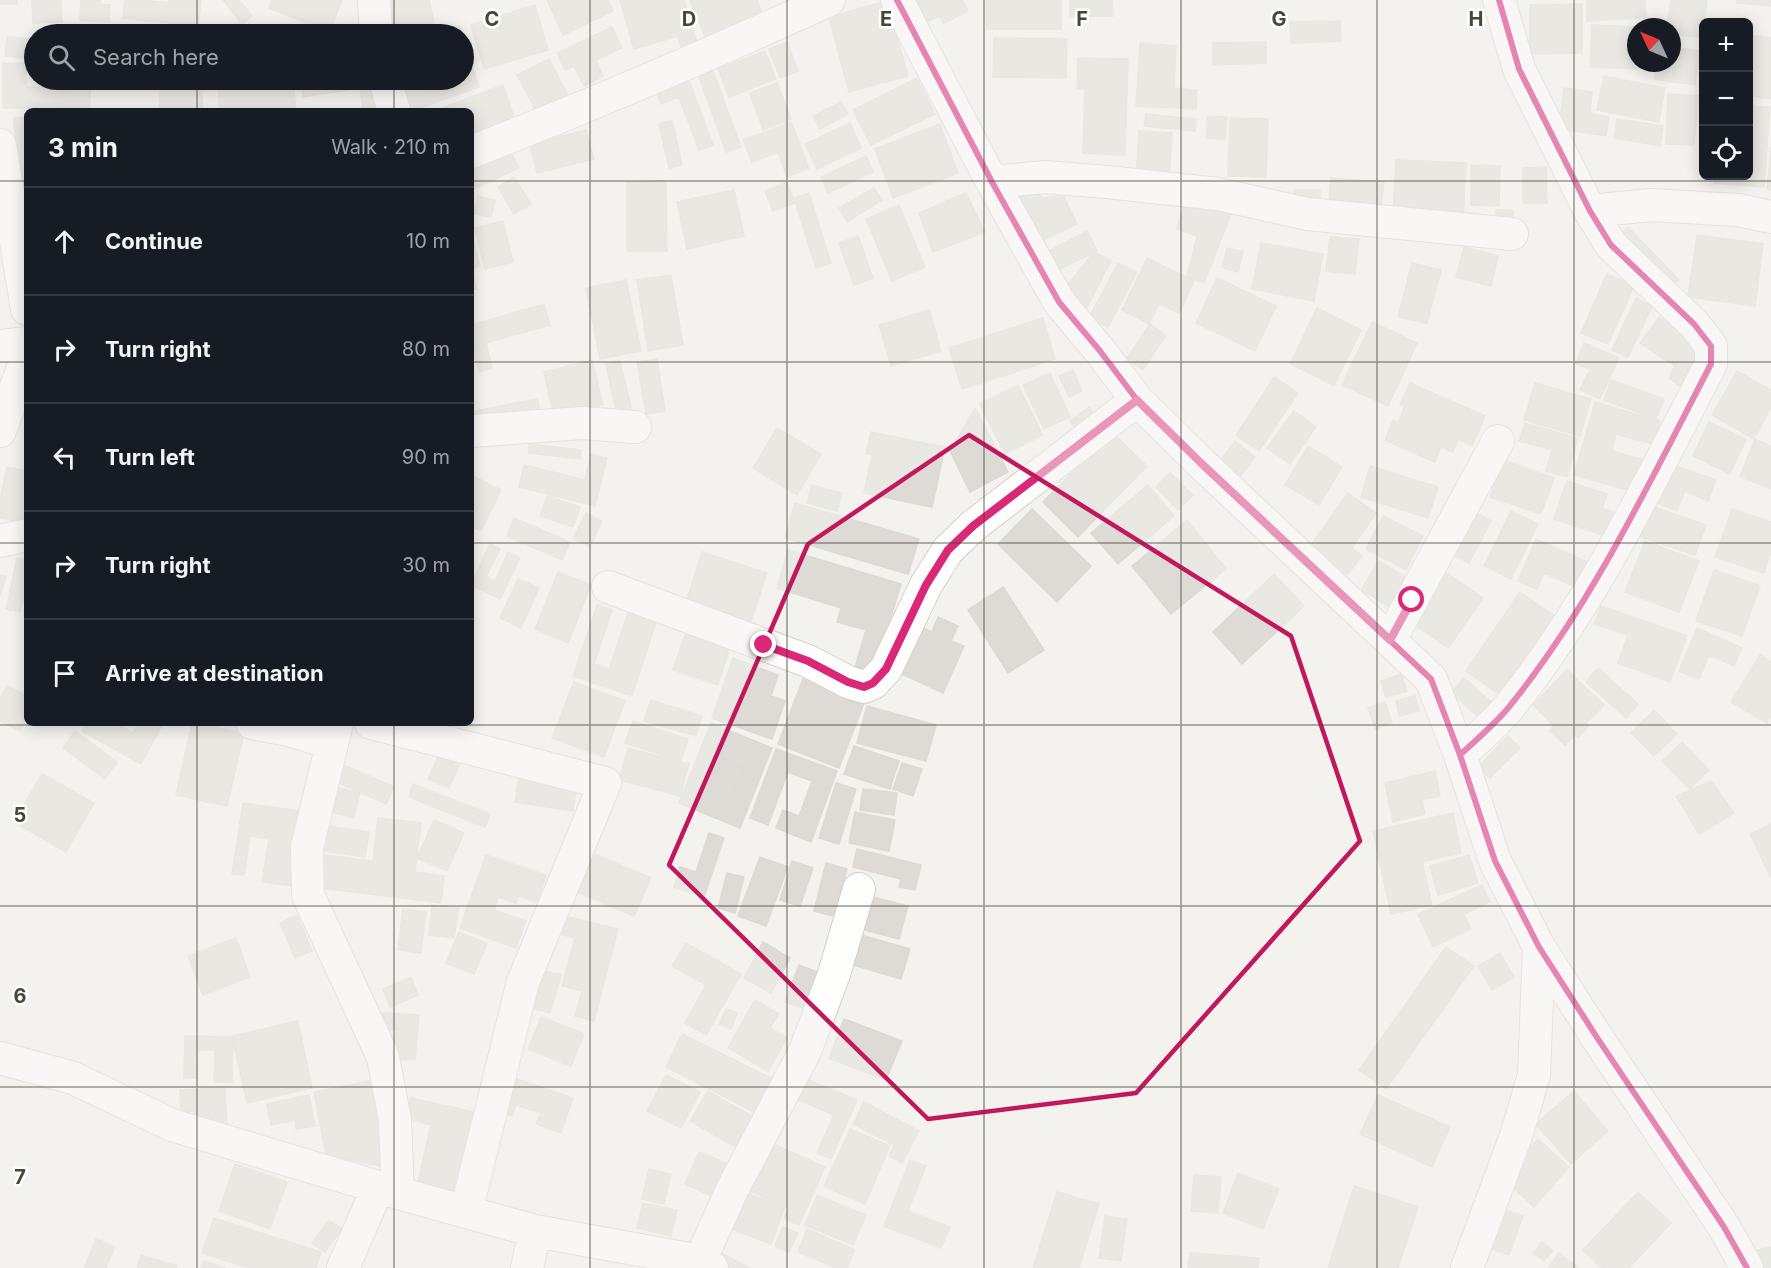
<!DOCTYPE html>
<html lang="en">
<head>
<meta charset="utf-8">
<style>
  body { margin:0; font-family:Inter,sans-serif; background:#242831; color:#f1f3f6 }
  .controls { position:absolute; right:18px; top:18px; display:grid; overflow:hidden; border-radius:9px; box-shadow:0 3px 15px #0003 }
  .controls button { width:54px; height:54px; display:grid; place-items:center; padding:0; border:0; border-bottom:2px solid #363941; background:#171b24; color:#f1f3f6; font:30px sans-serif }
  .compass { position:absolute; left:1627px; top:18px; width:54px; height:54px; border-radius:50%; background:#171b24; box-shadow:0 3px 15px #0003; rotate:314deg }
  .stop { position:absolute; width:18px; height:18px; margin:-14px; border:4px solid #db2777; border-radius:50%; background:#fff }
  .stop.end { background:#db2777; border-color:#fff; box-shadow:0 2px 6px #0008 }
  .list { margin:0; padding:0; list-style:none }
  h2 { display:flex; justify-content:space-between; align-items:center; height:78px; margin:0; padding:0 24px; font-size:26px }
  h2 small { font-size:20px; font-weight:400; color:#9ea1a6 }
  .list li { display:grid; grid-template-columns:39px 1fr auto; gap:18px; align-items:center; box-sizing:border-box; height:108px; padding:0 24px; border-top:2px solid #363941 }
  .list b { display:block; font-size:22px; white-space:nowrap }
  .list em { font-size:20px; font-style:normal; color:#9ea1a6 }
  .icon { flex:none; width:33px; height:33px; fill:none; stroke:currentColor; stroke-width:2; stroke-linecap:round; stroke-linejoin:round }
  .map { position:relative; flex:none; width:1771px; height:1268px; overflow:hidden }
  .search { position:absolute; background:#171b24; box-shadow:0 3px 15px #0003; left:24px; top:24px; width:450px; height:66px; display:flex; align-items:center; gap:15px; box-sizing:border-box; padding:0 21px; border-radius:33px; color:#9ea1a6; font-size:22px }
  .panel { position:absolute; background:#171b24; box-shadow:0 3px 15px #0003; left:24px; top:108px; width:450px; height:618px; border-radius:9px }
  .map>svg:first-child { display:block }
</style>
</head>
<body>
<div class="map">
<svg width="1771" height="1268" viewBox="0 0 1771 1268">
  <rect width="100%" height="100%" fill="#f4f2ee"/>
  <path fill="#dedbd6" stroke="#dcd9d4" stroke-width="1.5" fill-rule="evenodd" d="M0,0H17V4H0Z
    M32,0H61L62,22L33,23Z
    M81,0H100V4L110,5L109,22L80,20Z
    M125,0H144L169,3V0H201L198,26L123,18Z
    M223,0H239L252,16L242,24Z
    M272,0H342L329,32L269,8Z
    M385,0H429L434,23L392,33Z
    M547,0H608L613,11L563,35Z
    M620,0H684L699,49L683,53L678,36L634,49Z
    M690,0H757L765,21L708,44Z
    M917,0H962L968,11L944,23L939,16L927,22Z
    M986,0H1061V29H986Z
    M1070,0H1112L1113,16H1070Z
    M1587,0H1645L1646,18L1587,21Z
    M1671,0H1707L1703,38L1672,34V27H1667Z
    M1737,0H1771V6L1737,3Z
    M887,1L908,76L849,92L829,17Z
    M1582,4V53L1530,54V5Z
    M535,5L548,50L484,69L471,25Z
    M1340,21L1341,41L1291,43L1290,22Z
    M1592,25L1639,27H1636L1637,69L1590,67Z
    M460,26L462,34H431Z
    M612,27L622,48L596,60L603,76L584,86L574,66L565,70L557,53Z
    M1748,35L1771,38V99L1748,95Z
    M7,37L34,39V59L5,56Z
    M994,38L1067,39L1066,78L993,77Z
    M464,39L469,59L464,60Z
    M787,42L798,71L780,78L769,49Z
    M1266,42V63L1213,65V43Z
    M1140,43L1176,46L1174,88L1197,90L1196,109L1136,106Z
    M1672,47L1700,51L1695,85L1654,79L1656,63H1672Z
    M765,51L776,79L729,97L718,69Z
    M1078,58L1128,59L1125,155L1083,153L1085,89H1077Z
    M549,59L569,97L538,114L517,75Z
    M3,63H26V87L70,86V80H90V108H3Z
    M471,63L479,87L412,111H404L397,89L423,80H464V65Z
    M712,68L741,147L726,152L698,74Z
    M1604,76L1665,88L1659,122L1597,110Z
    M917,78L935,114L871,145L853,110Z
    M293,80L296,111H220L218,85Z
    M301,80H371L376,111H363L360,88L303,97Z
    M689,80L713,145L699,150L679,97L661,104L657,92Z
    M777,83L791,119L763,130L750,93Z
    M201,85L203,111H160L159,87Z
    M503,85L518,128L471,145V111H434Z
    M1564,88L1592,92L1590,114L1609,117L1606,136L1559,129Z
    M1668,94L1698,96L1694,145L1666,144Z
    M841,102L848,114L820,129L813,116Z
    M1748,106L1770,107L1764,187L1714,183V176H1748Z
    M1146,114L1196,119L1195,131L1144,126Z
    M1208,116L1227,117L1225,139L1206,138Z
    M27,117V186L17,187L14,118Z
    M1230,118L1268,119L1266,177L1228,176Z
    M1617,119L1663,126L1660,146L1614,138Z
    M672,120L682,165L669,168L659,124Z
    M791,122L809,168L787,177L778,152L752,162L743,140Z
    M850,123L861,148L817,169L805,144Z
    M940,124L958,173L893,198L875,149ZM931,150L936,161L908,172L904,162Z
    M586,130L594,159L537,173L530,144Z
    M1139,131L1172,133L1169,179L1136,177Z
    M1771,147V190L1767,189Z
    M509,148L519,168L474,189L471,182V165Z
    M931,150L936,161L908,172L904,162Z
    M866,156L873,172L828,193L821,177Z
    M1396,160L1466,163L1463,221L1393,217Z
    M1471,165L1500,166L1499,206L1471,205Z
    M1546,167L1547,203H1523V168Z
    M514,177L531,204L514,214L498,187Z
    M1331,178L1384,182L1380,216L1328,211Z
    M666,181L667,251H627V182Z
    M787,182L795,203L773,211L765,191Z
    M874,188L882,200L847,222L839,208Z
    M1028,188L1044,198L1063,195L1077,224L1041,241L1017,193Z
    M734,190L744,236L687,249L677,202Z
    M1294,190H1320L1319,210L1293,209Z
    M809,193L831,263L816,268L794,198Z
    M966,193L985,232L933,252L919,213Z
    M478,196L495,200L491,217L474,214Z
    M1185,202L1231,214L1204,283L1187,277L1197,236L1177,229Z
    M899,205L925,267L892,281L866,219Z
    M1496,210H1513V227H1496Z
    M503,221L513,262L485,269L475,228Z
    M1628,227L1679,280L1667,291L1616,239Z
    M1087,231L1097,251L1058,270L1049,251Z
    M471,233L480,266L471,269L477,289L471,290Z
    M1697,235L1763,244L1755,306L1688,297Z
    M858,236L873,278L854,285L839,243Z
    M1330,237L1359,239L1355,274L1326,271Z
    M1261,243L1323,254L1314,301L1252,289Z
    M1464,247L1498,256L1491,286L1456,277Z
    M1227,248L1243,252L1238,272L1222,267Z
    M1094,252L1111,261L1084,313L1062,292Z
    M1147,258L1194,281L1179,313L1159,304L1149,324L1122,310Z
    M1118,263L1137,272L1108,327L1089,318Z
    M1412,263L1441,270L1427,323L1398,317Z
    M1607,274L1634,286L1608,344L1581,333Z
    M671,275L683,345L648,351L637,280Z
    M1217,278L1276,306L1255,351L1196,323Z
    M626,280L641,351L600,359L586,288Z
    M1636,298L1652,306L1628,357L1612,350Z
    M544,304L550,325L486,343L492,368L479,372L471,342V325Z
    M1317,308L1361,330L1334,385L1290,364Z
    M929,310L941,351L891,366L879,325Z
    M1659,317L1700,347L1680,386L1669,378L1675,366L1640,343Z
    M1043,318L1055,359L962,389L949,348Z
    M1372,322L1417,343L1388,406L1342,385Z
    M1150,324L1166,335L1143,370L1126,359Z
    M1584,343L1619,358L1600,399L1580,390L1590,369L1576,364Z
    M657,359L665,411L646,414L637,362Z
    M592,360L603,405L554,417L544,372Z
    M620,361L633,416L618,420L606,364Z
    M1073,370L1082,391L1069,397L1059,376Z
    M1737,371L1771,390V407L1754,439L1712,415Z
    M1050,373L1070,417L1044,429L1023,385Z
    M1274,377L1298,393L1259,451L1236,435Z
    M1611,380L1664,399L1656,419L1604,400Z
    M1410,383L1485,416L1472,446L1458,439L1453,452L1441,447L1435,462L1385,440L1393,420L1398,423L1405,406L1400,405Z
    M1535,383L1591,399L1580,436L1524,420Z
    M1018,385L1043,435L1005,454L980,404Z
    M537,399L541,416L478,428L475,411Z
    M1595,402L1660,421L1653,444L1616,434L1612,451L1648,461L1638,493L1574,475Z
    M1089,407L1099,421L1080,435L1070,421Z
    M975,408L1008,472L970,492L950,451Z
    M1294,411L1316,427L1290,464L1267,448Z
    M1709,422L1746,439L1730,474L1693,456Z
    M1525,423L1578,438L1567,477L1546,471L1552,450L1519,441Z
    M777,428L821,454L797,495L753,468Z
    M871,432L945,447L932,507L864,493L872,455L866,454Z
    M1112,432L1147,466L1078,537L1043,502Z
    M1755,439L1771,446V489L1740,476Z
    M1235,441L1255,457L1236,482L1216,466Z
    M529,444L581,450L580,459L529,453Z
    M1308,446L1342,467L1319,505L1285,485Z
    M591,454L607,458L595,506L519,487L524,465L585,480Z
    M1503,460L1554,478L1541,514L1490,497Z
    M1661,461L1716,480L1708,501L1685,491L1677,511L1645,498Z
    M1370,466L1438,487L1428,518L1361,497Z
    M7,467L27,471V523L0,518V500Z
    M1170,473L1193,495L1178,510L1156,487Z
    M471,475L501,490L481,531L471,526Z
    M1567,481L1607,494L1602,508L1614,512L1606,536L1554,519Z
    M812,485L842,493L837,511L807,503Z
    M1148,485L1174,516L1118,564L1091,533Z
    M1348,493L1376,513L1352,548L1362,556L1347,575L1310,546Z
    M547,496L580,507L573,527L540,516Z
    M795,503L919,539L908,574L785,538Z
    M1649,505L1706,525L1695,555L1638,536Z
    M1032,509L1091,566L1057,602L998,544Z
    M1732,509L1771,522V552L1764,573L1715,557Z
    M1472,511L1491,521L1469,563L1450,553Z
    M1511,511L1538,524L1511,579L1484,566Z
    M586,513L602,521L590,547L573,539Z
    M1383,516L1423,536L1406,570L1366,549Z
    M514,518L570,542L562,560L507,536Z
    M1187,520L1226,569L1171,614L1132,566Z
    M1536,539L1596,566L1585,591L1544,573L1537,589L1518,581Z
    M1645,541L1699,561L1679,612L1625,592Z
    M490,544L500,549L486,577L495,581L508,552L520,558L500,599L471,585Z
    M788,550L901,584L872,679L853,674L866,630L837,622L841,608L777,588Z
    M702,552L767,573L747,633L683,612Z
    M17,558L27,560V581L20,612L6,609Z
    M1379,561L1410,580L1393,609L1361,590Z
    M1714,570L1760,586L1742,636L1696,621Z
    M558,572L591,585L568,643L535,629Z
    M1447,573L1483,598L1448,648L1412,623Z
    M1274,574L1304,606L1242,664L1213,632Z
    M0,575L6,576L0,596Z
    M518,579L539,588L521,628L500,618Z
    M1003,587L1044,650L1008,673L968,610Z
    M1520,592L1556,617L1501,696L1466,671Z
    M597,605L612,610L594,664L609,669L628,613L656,622L632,696L573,676Z
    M1601,606L1687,636L1670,682L1618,663L1628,635L1594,624Z
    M938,617L958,626L951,641L964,646L943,693L895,671L917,625L932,632Z
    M1697,628L1742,648L1734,666L1709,655L1699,679L1679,671Z
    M686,632L730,647L718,685L673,670Z
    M1760,655L1771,662V716L1767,723L1731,702Z
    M733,658L778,675L771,696L785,701L772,739L712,718Z
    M1598,668L1638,704L1626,718L1586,682Z
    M1567,670L1604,705L1586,723L1589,726L1578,738L1575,735L1565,745L1549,730L1554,726L1533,705Z
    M805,674L866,698L839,768L778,744Z
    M1401,674L1407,691L1386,697L1381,681Z
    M1464,678L1497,707L1484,722L1451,693Z
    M574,682L625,701L604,757L552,738Z
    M7,686L27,696V718L20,731L0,721V699Z
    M1415,696L1419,711L1399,716L1396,701Z
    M651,700L702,716L696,736L644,721Z
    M1385,702L1392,723L1375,729L1368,708Z
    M867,706L936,725L926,761L857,743Z
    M1654,710L1677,734L1654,756L1631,733Z
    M633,721L688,739L681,761L625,743Z
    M87,723H115L133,733L139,723H163L141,764L82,731Z
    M192,723L244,733L227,806L176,795Z
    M711,723L772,748L740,828L679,803ZM722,758L744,768L732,795L710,785Z
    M75,731L117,762L105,779L63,748Z
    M1508,736L1520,748L1490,778L1478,767Z
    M1682,742L1709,770L1690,789L1662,761Z
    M854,746L899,761L890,789L844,774Z
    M628,748L689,764L680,796L619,780Z
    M776,749L837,771L811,842L776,828L783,810L799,816L812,781L788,772L768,825L750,818Z
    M439,754L460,763L449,788L428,779Z
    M722,758L744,768L732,795L710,785Z
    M902,763L922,769L913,796L893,789Z
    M344,765L394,787L386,804L337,782Z
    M1435,771L1440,796L1422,800L1425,814L1393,822L1385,783Z
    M42,774L94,803L66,852L14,822Z
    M519,777L577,787L573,811L515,802Z
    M1711,781L1734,813L1699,834L1676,796Z
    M836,783L856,789L839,844L819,838Z
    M413,784L490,814L485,827L409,797Z
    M335,787L360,793L353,818L328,811Z
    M863,789L897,793L894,815L860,810Z
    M243,803L305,812L293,886L262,882L269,839L250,836L244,875L232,874Z
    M855,812L895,820L889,851L849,843Z
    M1453,813L1461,853L1422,862L1432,905L1391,914L1373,831Z
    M378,818L421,823L415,872L444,876L441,903L313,887L318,854L373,861Z
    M434,820L464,833L447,871L417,858Z
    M1771,824V878L1750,834Z
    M320,825L369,832L365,857L316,850Z
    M709,833L724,838L704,897L674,887L680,867L696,872Z
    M857,849L921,865L915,890L899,887L901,879L853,867Z
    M585,850L651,878L634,916L568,888Z
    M486,855L546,875L537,902L518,896L516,903L498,897L494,910L526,921L516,948L460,928Z
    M1469,855L1478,883L1438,895L1430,866Z
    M760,857L788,867L766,926L738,916Z
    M792,861L813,868L800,906L780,900Z
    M826,863L847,869L834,916L814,911Z
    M727,873L744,877L735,913L718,908Z
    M1482,885L1490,902L1464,914L1471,929L1433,947L1418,914Z
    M865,895L908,906L899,939L856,928Z
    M432,905L459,908L454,938L429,935Z
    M403,909L426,912L421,953L398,950Z
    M297,915L312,951L295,958L280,923Z
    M561,915L618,929L594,1021L575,1016L582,991L562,986L575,938L556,933Z
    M459,932L487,944L474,974L446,963Z
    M858,934L910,949L901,979L850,964Z
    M236,938L250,977L203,995L188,956Z
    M763,942L790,958L771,993L744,978Z
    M686,943L741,974L706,1035L685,1023L706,985L672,966Z
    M1446,947L1474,966L1386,1089L1359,1070Z
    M1500,953L1514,977L1492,990L1478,966Z
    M799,965L825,975L811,1011L785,1002Z
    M535,968L561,975L550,1013L525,1006Z
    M411,977L418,995L390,1007L383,989Z
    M755,1000L779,1014L770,1028L787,1038L768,1071L728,1048Z
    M726,1009L737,1013L731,1029L719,1024Z
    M383,1013L419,1015L415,1060L394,1059L396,1030H382Z
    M541,1017L584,1034L571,1066L528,1049Z
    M844,1019L902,1041L886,1080L829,1058Z
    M298,1021L312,1088L247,1103L232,1036Z
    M682,1034L777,1081L760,1115L666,1067Z
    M185,1036L233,1037L232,1082H214L215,1050H198L197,1078H184Z
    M506,1075L573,1098L561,1133L536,1124L541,1113L516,1105L512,1116L494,1109Z
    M666,1075L700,1092L681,1128L647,1111Z
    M806,1079L857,1100L831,1159L817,1153L834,1115L797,1099Z
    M375,1080L389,1168L326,1155L314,1092ZM360,1104L369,1141L346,1147L337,1109Z
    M225,1088L227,1127L196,1126L194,1111L181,1112L180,1090Z
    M708,1091L757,1119L739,1149L690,1121Z
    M1574,1091L1608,1131L1571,1164L1536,1124Z
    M309,1095L315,1126L296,1129L295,1120L271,1125L267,1104Z
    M1378,1095L1450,1127L1432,1167L1360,1134Z
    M411,1098L474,1112L456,1191L418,1182L431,1125L407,1118Z
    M864,1102L919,1131L902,1163L889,1156L894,1145L853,1124Z
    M360,1104L369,1141L346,1147L337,1109Z
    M850,1129L890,1146L865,1204L824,1186Z
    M1538,1139L1569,1167L1534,1207L1503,1179Z
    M764,1140L825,1167L799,1225L784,1218L789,1208L743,1188Z
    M699,1152L733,1166L718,1199L685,1184Z
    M910,1160L926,1166L908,1211L950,1227L941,1248L884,1226Z
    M235,1164L287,1182L270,1229L219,1211Z
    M649,1169L671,1174L664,1204L642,1199Z
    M1238,1173L1279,1189L1263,1229L1223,1213Z
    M1194,1175L1221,1177L1218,1213L1191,1211Z
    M1354,1186L1418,1207L1398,1268H1376L1389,1227L1368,1220L1352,1268H1328Z
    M744,1192L785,1207L771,1244L729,1228Z
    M1057,1192L1099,1204L1079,1268H1033Z
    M1638,1192L1671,1223L1629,1268H1602L1583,1250Z
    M817,1195L866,1215L853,1245L805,1225Z
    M643,1203L677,1210L671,1236L637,1228Z
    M1505,1210L1523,1216L1509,1255L1491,1249Z
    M1105,1216L1127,1219L1121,1261L1099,1258Z
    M214,1218L321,1252L316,1268H249L202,1253Z
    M329,1220L342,1229L325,1252L312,1243Z
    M1368,1220L1389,1227L1376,1268H1352Z
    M783,1227L798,1233L789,1252L775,1246Z
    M807,1229L855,1250L847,1268H836L798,1252Z
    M96,1239L115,1247L106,1268H84Z
    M1542,1242L1553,1251L1544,1261L1533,1253Z
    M1771,1247V1268H1758L1754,1251Z
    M721,1253L750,1268H718L714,1266Z
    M1190,1253L1259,1258L1258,1268H1188Z
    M1559,1253L1579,1268H1548Z
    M141,1255L177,1266L176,1268H137Z
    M204,1261L226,1268H201Z"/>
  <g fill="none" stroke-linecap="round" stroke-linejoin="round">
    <defs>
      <path id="street" d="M374,0L376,34
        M897,0L992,182L1059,302L1100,351L1137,400L1202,464L1431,679L1460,755L1495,861L1539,947L1596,1036L1724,1227L1747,1268
        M385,80L394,111
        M0,145L27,309
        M471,152C592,105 711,54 829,0
        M992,182L1045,177L1107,182L1218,194L1307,214L1512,234
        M1590,211L1651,205L1738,210L1771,217
        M0,346L27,343
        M0,431L27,357
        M471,431L582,423L635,427
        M0,541L27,535
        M608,587L808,661L848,682L864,687L873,683L886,669L926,585L948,550L973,526L1137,400
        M1390,640L1498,441
        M252,723L289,730L331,743
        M337,723L307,848L308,895L383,1057L395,1120L398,1193
        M371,723L605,783L523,982L466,1212
        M1460,755C1477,739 1495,724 1509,707C1593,603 1650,481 1711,364V346L1694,324L1611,245L1590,211L1519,69L1499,0
        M0,1058L73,1078L172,1125L398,1193L535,1231L700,1261L712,1268
        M700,1261L732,1190L805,1051L834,974L859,889
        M343,1268L378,1187
        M527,1268L535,1231
        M1467,1268L1517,1133L1534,1075L1539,947"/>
    </defs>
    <use href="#street" stroke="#d2d0cb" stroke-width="34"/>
    <use href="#street" stroke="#fdfdfc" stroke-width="32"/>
    <defs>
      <path id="cycleway" d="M897,0L992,182L1059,302L1100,351L1137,400L1202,464L1431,679L1460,755L1495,861L1539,947L1596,1036L1724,1227L1747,1268
        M1460,755C1477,739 1495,724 1509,707C1593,603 1650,481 1711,364V346L1694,324L1611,245L1590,211L1519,69L1499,0"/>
    </defs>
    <use href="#cycleway" stroke="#fff" stroke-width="10"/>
    <use href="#cycleway" stroke="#d6006c" stroke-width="6"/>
  </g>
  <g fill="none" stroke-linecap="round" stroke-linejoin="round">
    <path stroke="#db2777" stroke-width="8" d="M764,645L808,661L848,682L864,687L873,683L886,669L926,585L948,550L973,526L1137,400L1202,464L1390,640L1412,600"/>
  </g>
  <path d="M0 0H1771V1268H0ZM969,435L1291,636L1360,841L1136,1093L928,1119L669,865L808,544Z" fill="#f4f2ee" fill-opacity=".55" fill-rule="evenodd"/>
  <path fill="none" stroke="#c2185b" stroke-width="4.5" stroke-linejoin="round" d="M969,435L1291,636L1360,841L1136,1093L928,1119L669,865L808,544Z"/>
  <path fill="none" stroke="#4b4439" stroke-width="1.5" stroke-opacity="0.55" d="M197,0V34M394,0V34M590,0V1268M787,0V1268M984,0V1268M1181,0V1268M1377,0V1268M1574,0V1268M197,80V111M394,80V111M0,181H27M471,181H1771M0,362H27M471,362H1771M0,543H27M471,543H1771M197,723V1268M394,723V1268M0,725H1771M0,906H1771M0,1087H1771"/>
  <g font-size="20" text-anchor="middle" font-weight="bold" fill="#4b4439" stroke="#fff" stroke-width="5" stroke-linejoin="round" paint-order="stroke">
    <text x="492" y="26">C</text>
    <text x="689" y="26">D</text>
    <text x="886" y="26">E</text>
    <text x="1082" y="26">F</text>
    <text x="1279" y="26">G</text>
    <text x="1476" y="26">H</text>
    <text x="20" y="822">5</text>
    <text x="20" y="1003">6</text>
    <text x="20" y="1184">7</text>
  </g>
</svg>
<div class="controls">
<button>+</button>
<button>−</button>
<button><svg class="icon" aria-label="locate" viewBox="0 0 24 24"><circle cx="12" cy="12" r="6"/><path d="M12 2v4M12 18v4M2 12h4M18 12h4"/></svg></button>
</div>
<svg class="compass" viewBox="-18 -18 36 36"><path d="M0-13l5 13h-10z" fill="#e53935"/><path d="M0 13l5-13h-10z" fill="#9ea1a6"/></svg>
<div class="stop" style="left:1412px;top:600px"></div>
<div class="stop end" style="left:764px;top:645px"></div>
<div class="search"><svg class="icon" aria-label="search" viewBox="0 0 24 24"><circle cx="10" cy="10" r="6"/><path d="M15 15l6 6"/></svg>Search here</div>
<section class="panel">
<h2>3 min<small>Walk · 210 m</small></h2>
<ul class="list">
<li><svg class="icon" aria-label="ahead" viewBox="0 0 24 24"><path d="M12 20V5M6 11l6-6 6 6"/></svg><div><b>Continue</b></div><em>10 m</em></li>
<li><svg class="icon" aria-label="right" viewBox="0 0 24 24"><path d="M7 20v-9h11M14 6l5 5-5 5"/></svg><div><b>Turn right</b></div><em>80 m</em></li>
<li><svg class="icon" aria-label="left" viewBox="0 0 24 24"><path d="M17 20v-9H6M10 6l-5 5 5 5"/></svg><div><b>Turn left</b></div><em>90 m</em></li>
<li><svg class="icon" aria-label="right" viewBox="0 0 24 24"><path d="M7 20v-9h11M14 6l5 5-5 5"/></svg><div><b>Turn right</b></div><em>30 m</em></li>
<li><svg class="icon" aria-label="arrive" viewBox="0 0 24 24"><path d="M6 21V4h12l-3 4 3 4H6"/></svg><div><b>Arrive at destination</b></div></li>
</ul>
</section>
</div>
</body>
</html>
